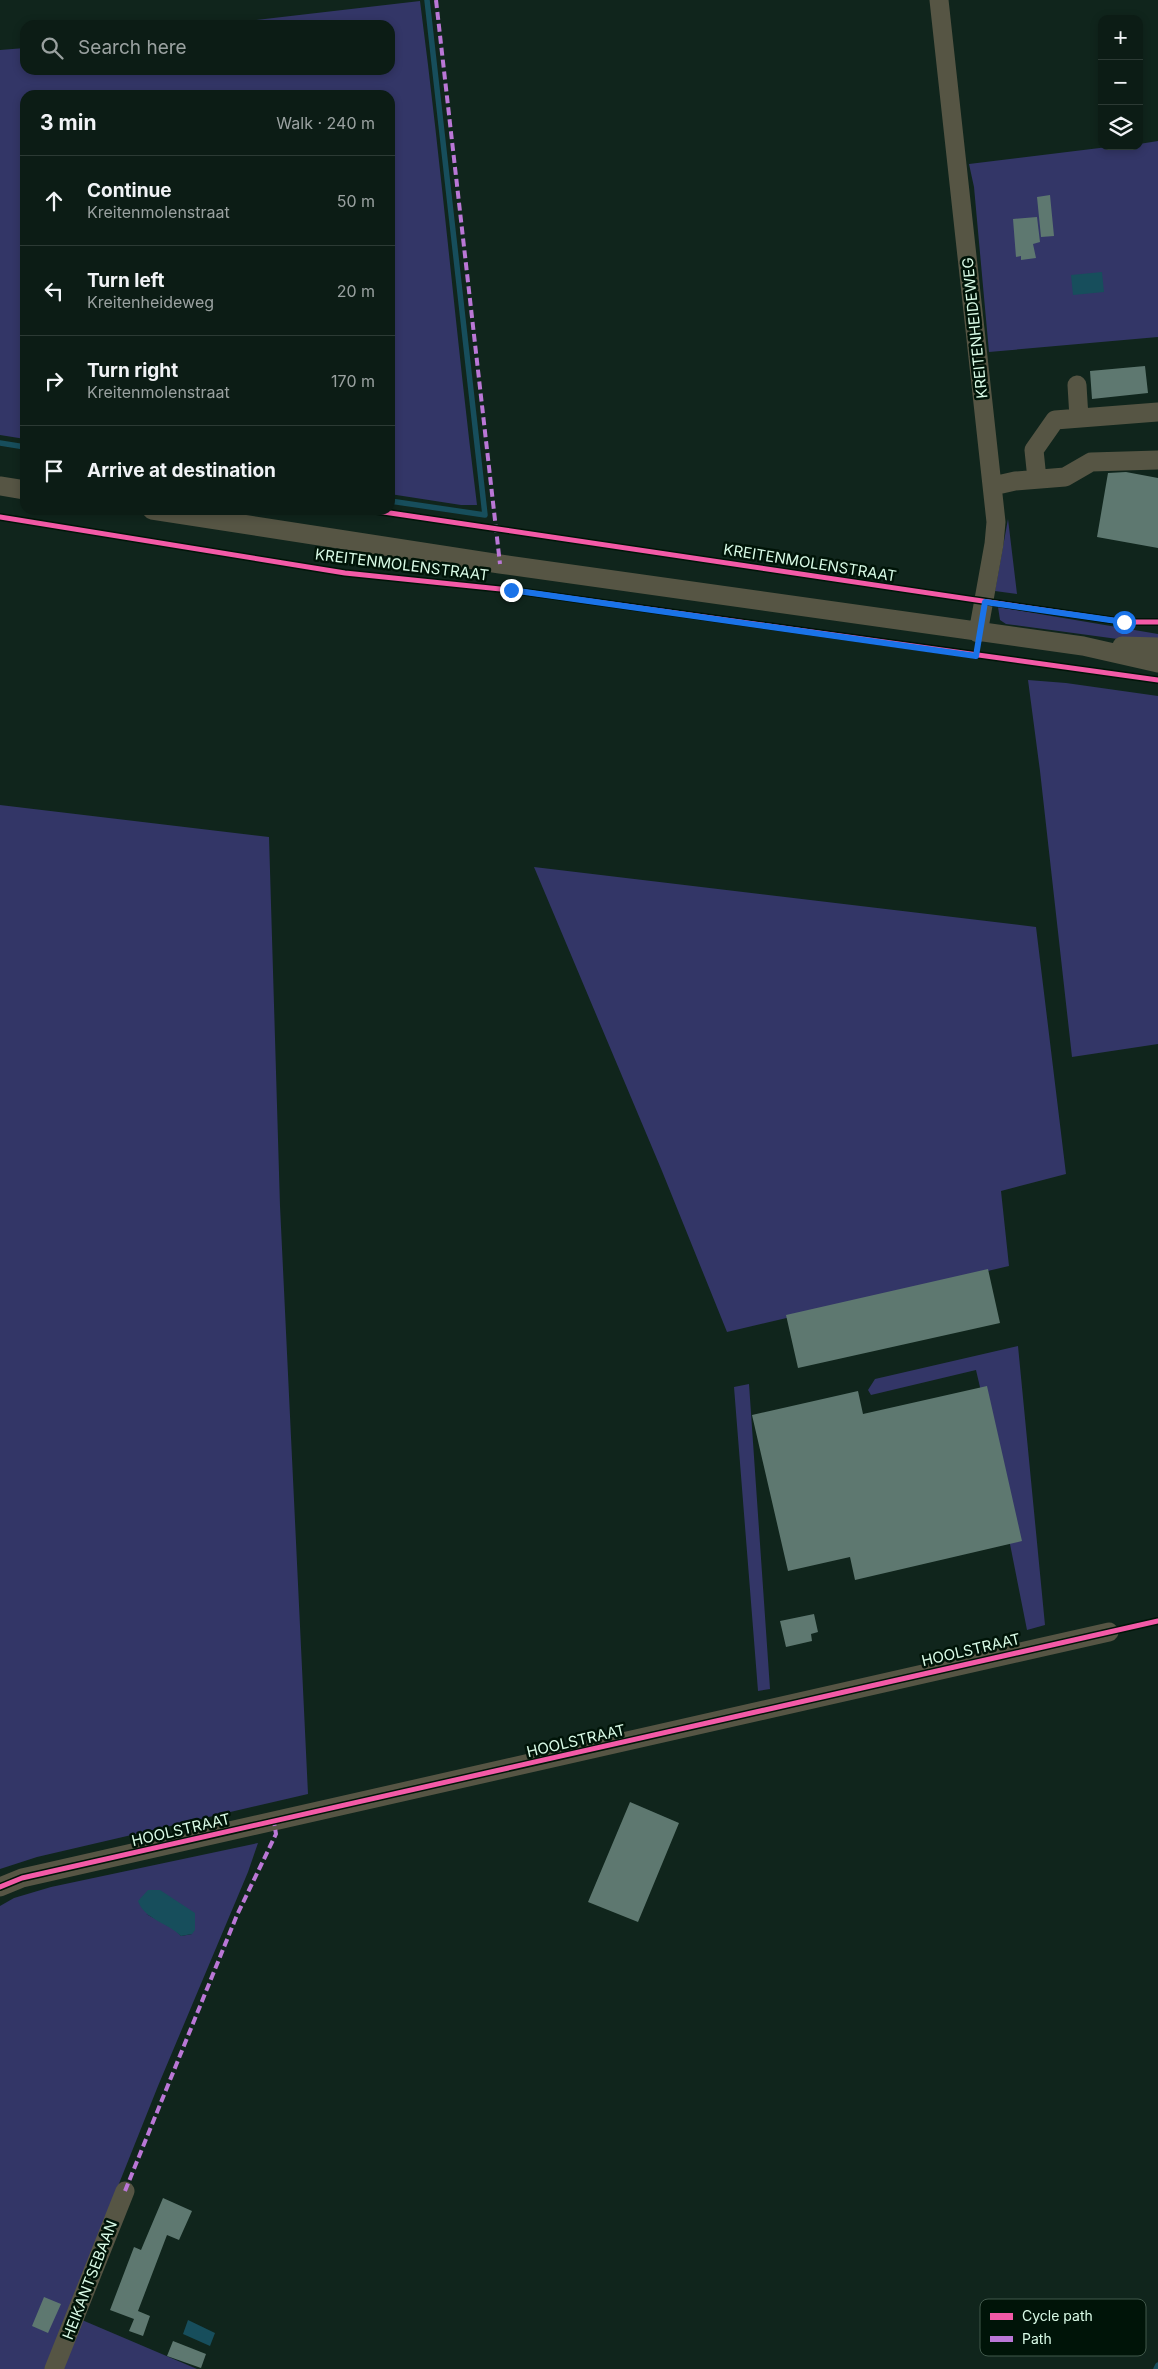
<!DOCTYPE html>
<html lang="en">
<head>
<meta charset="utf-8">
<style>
  body { margin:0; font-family:Inter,sans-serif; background:#1a2922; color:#f1f3f6 }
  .controls { position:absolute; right:15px; top:15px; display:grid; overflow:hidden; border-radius:10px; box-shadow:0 2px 8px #0003 }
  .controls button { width:45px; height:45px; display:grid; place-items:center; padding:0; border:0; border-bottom:1px solid #2c3a34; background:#0c1c15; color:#f1f3f6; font:25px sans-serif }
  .stop { position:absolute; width:15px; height:15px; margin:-11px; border:4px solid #1a73e8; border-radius:50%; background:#fff }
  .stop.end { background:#1a73e8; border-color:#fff; box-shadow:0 1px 5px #0008 }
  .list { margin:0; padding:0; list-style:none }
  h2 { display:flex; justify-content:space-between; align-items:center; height:65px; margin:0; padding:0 20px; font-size:21px }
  h2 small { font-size:16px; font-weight:400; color:#9aa1a0 }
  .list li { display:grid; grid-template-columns:32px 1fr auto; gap:15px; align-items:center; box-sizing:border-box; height:90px; padding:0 20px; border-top:1px solid #2c3a34 }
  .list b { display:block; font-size:19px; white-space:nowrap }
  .list p { margin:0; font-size:16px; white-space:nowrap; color:#9aa1a0 }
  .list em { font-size:16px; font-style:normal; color:#9aa1a0 }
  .icon { flex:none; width:28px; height:28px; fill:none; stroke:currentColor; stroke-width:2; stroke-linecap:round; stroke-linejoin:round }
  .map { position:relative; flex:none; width:1158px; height:2369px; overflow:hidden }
  .search { position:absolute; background:#0c1c15; box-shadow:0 2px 8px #0003; left:20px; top:20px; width:375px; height:55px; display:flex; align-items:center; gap:12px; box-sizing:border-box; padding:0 18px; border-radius:15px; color:#9aa1a0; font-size:19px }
  .panel { position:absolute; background:#0c1c15; box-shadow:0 2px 8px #0003; left:20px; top:90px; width:375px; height:425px; border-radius:15px }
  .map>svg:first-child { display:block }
</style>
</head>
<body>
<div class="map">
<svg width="1158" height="2369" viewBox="0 0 1158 2369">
  <rect width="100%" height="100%" fill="#10251c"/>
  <path fill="#333667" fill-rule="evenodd" d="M420,1C442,169 456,337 477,505H461L390,494V95H25V439L0,435V50L25,48V70H390V25H214Z
    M1158,141V337L989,352L974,187L969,164L1116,146H1139V144Z
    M1008,519L1017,594L995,591Z
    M998,607L1158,634V641L1125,640L1006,624L1000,620Z
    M1028,680L1066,683L1158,696V1044L1072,1057L1040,771Z
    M0,805L269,837L280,1206L308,1794L37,1857L0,1869Z
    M534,867L1036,927L1066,1174L1001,1191L1009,1266L727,1332L662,1171Z
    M1018,1346L1045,1625L1027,1630L1009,1539L1015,1538L976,1370L871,1395L868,1390L875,1379Z
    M749,1384L770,1689L758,1691L734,1387Z
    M258,1843L248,1872L158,2086L45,2369H0V1906L14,1898L51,1887ZM146,1914L192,1934L181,1936L173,1928Z
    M82,2320L197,2369H61Z"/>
  <path fill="#174e5c" d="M1102,272L1104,292L1073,295L1071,275Z
    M148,1890H160L195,1913V1930L192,1934L181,1936C168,1923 144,1919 138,1901Z
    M188,2320L215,2333L210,2346L183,2334Z"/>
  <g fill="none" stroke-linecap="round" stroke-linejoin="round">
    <path stroke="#174e5c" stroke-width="5.5" d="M0,443L25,447
      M390,501L485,515L427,0
      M1156,2369L1158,2365"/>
  </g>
  <path fill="#5e7870" d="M1050,195L1054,236L1041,237L1037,197Z
    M1037,217L1040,242L1033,244L1036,258L1021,260V256L1016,257L1013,219Z
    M1145,366L1148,393L1092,399L1090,371Z
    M1126,472L1158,478V548L1097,537L1108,473Z
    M988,1269L1000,1323L798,1368L786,1315Z
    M987,1386L1022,1541L855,1580L850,1557L788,1571L752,1415L858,1391L863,1414Z
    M814,1614L818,1632L811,1634L812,1641L786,1647L780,1621Z
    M630,1802L679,1823L638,1922L588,1902Z
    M163,2198L192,2211L179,2240L167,2235L138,2311L150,2316L143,2336L129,2331L134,2319L110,2310L134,2247L141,2250Z
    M44,2297L61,2304L48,2333L32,2326Z
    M173,2341L206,2354L201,2368L167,2356Z"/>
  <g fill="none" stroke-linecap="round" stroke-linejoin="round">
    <path stroke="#565544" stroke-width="19" d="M939,0L996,522L994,544L978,633
      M1077,385L1079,418
      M1037,479L1034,450L1055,420L1158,412
      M0,486L25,490
      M993,486L1015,481L1065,477L1091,462L1158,460
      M152,510L500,564L1083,646L1158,663
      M1122,646L1158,647
      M0,1887L22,1878L1109,1632
      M54,2369L125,2191"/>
    <path stroke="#ba77d6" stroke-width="4" stroke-dasharray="8 4" stroke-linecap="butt" d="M436,0L500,564
      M125,2191L237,1915L276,1834L274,1822"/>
    <defs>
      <path id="cycleway" d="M370,510L1124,622H1158
        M0,517L345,573L511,590L1158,680
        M0,1887L22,1878L1158,1621"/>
    </defs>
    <use href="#cycleway" stroke="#001408" stroke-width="8"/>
    <use href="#cycleway" stroke="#f35aa7" stroke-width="5"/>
  </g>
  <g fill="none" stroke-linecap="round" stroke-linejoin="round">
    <path stroke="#1a73e8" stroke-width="6" d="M511,590L976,656L985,602L1124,622"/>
  </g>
  <g text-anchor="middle" stroke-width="5" stroke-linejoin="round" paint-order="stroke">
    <g font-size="15" fill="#d9fbe7" stroke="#001408">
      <text transform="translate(975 328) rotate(-96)" y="5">KREITENHEIDEWEG</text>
      <text transform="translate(810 563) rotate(9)" y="5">KREITENMOLENSTRAAT</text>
      <text transform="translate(402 565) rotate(7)" y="5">KREITENMOLENSTRAAT</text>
      <text transform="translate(971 1650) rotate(-13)" y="5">HOOLSTRAAT</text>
      <text transform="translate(576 1741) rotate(-13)" y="5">HOOLSTRAAT</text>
      <text transform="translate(181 1830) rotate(-13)" y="5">HOOLSTRAAT</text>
      <text transform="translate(90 2280) rotate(-69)" y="5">HEIKANTSEBAAN</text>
    </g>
  </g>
  <rect x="980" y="2299" width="166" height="57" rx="8" fill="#001408" stroke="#41594b" stroke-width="1"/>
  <rect x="990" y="2313" width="23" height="7" fill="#f35aa7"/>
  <rect x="990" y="2336" width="23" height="6" fill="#ba77d6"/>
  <g font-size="14" fill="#d9fbe7">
    <text x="1022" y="2321">Cycle path</text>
    <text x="1022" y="2344">Path</text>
  </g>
</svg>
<div class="controls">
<button>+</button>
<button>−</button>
<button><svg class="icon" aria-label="layers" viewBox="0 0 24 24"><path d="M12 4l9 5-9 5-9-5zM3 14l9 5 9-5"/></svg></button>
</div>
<div class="stop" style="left:1124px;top:622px"></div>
<div class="stop end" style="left:511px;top:590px"></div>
<div class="search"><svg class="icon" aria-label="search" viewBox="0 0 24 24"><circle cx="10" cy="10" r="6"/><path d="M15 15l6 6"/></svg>Search here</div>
<section class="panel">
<h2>3 min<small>Walk · 240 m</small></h2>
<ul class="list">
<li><svg class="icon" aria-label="ahead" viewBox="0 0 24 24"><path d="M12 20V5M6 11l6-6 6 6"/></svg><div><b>Continue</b><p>Kreitenmolenstraat</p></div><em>50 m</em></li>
<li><svg class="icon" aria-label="left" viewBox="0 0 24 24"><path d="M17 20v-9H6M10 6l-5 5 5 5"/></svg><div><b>Turn left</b><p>Kreitenheideweg</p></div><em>20 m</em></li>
<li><svg class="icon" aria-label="right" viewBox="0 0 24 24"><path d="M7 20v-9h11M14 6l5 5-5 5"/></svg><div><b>Turn right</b><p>Kreitenmolenstraat</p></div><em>170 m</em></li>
<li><svg class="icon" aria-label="arrive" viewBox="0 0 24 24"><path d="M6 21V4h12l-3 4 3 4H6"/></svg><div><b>Arrive at destination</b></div></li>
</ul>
</section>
</div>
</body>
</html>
